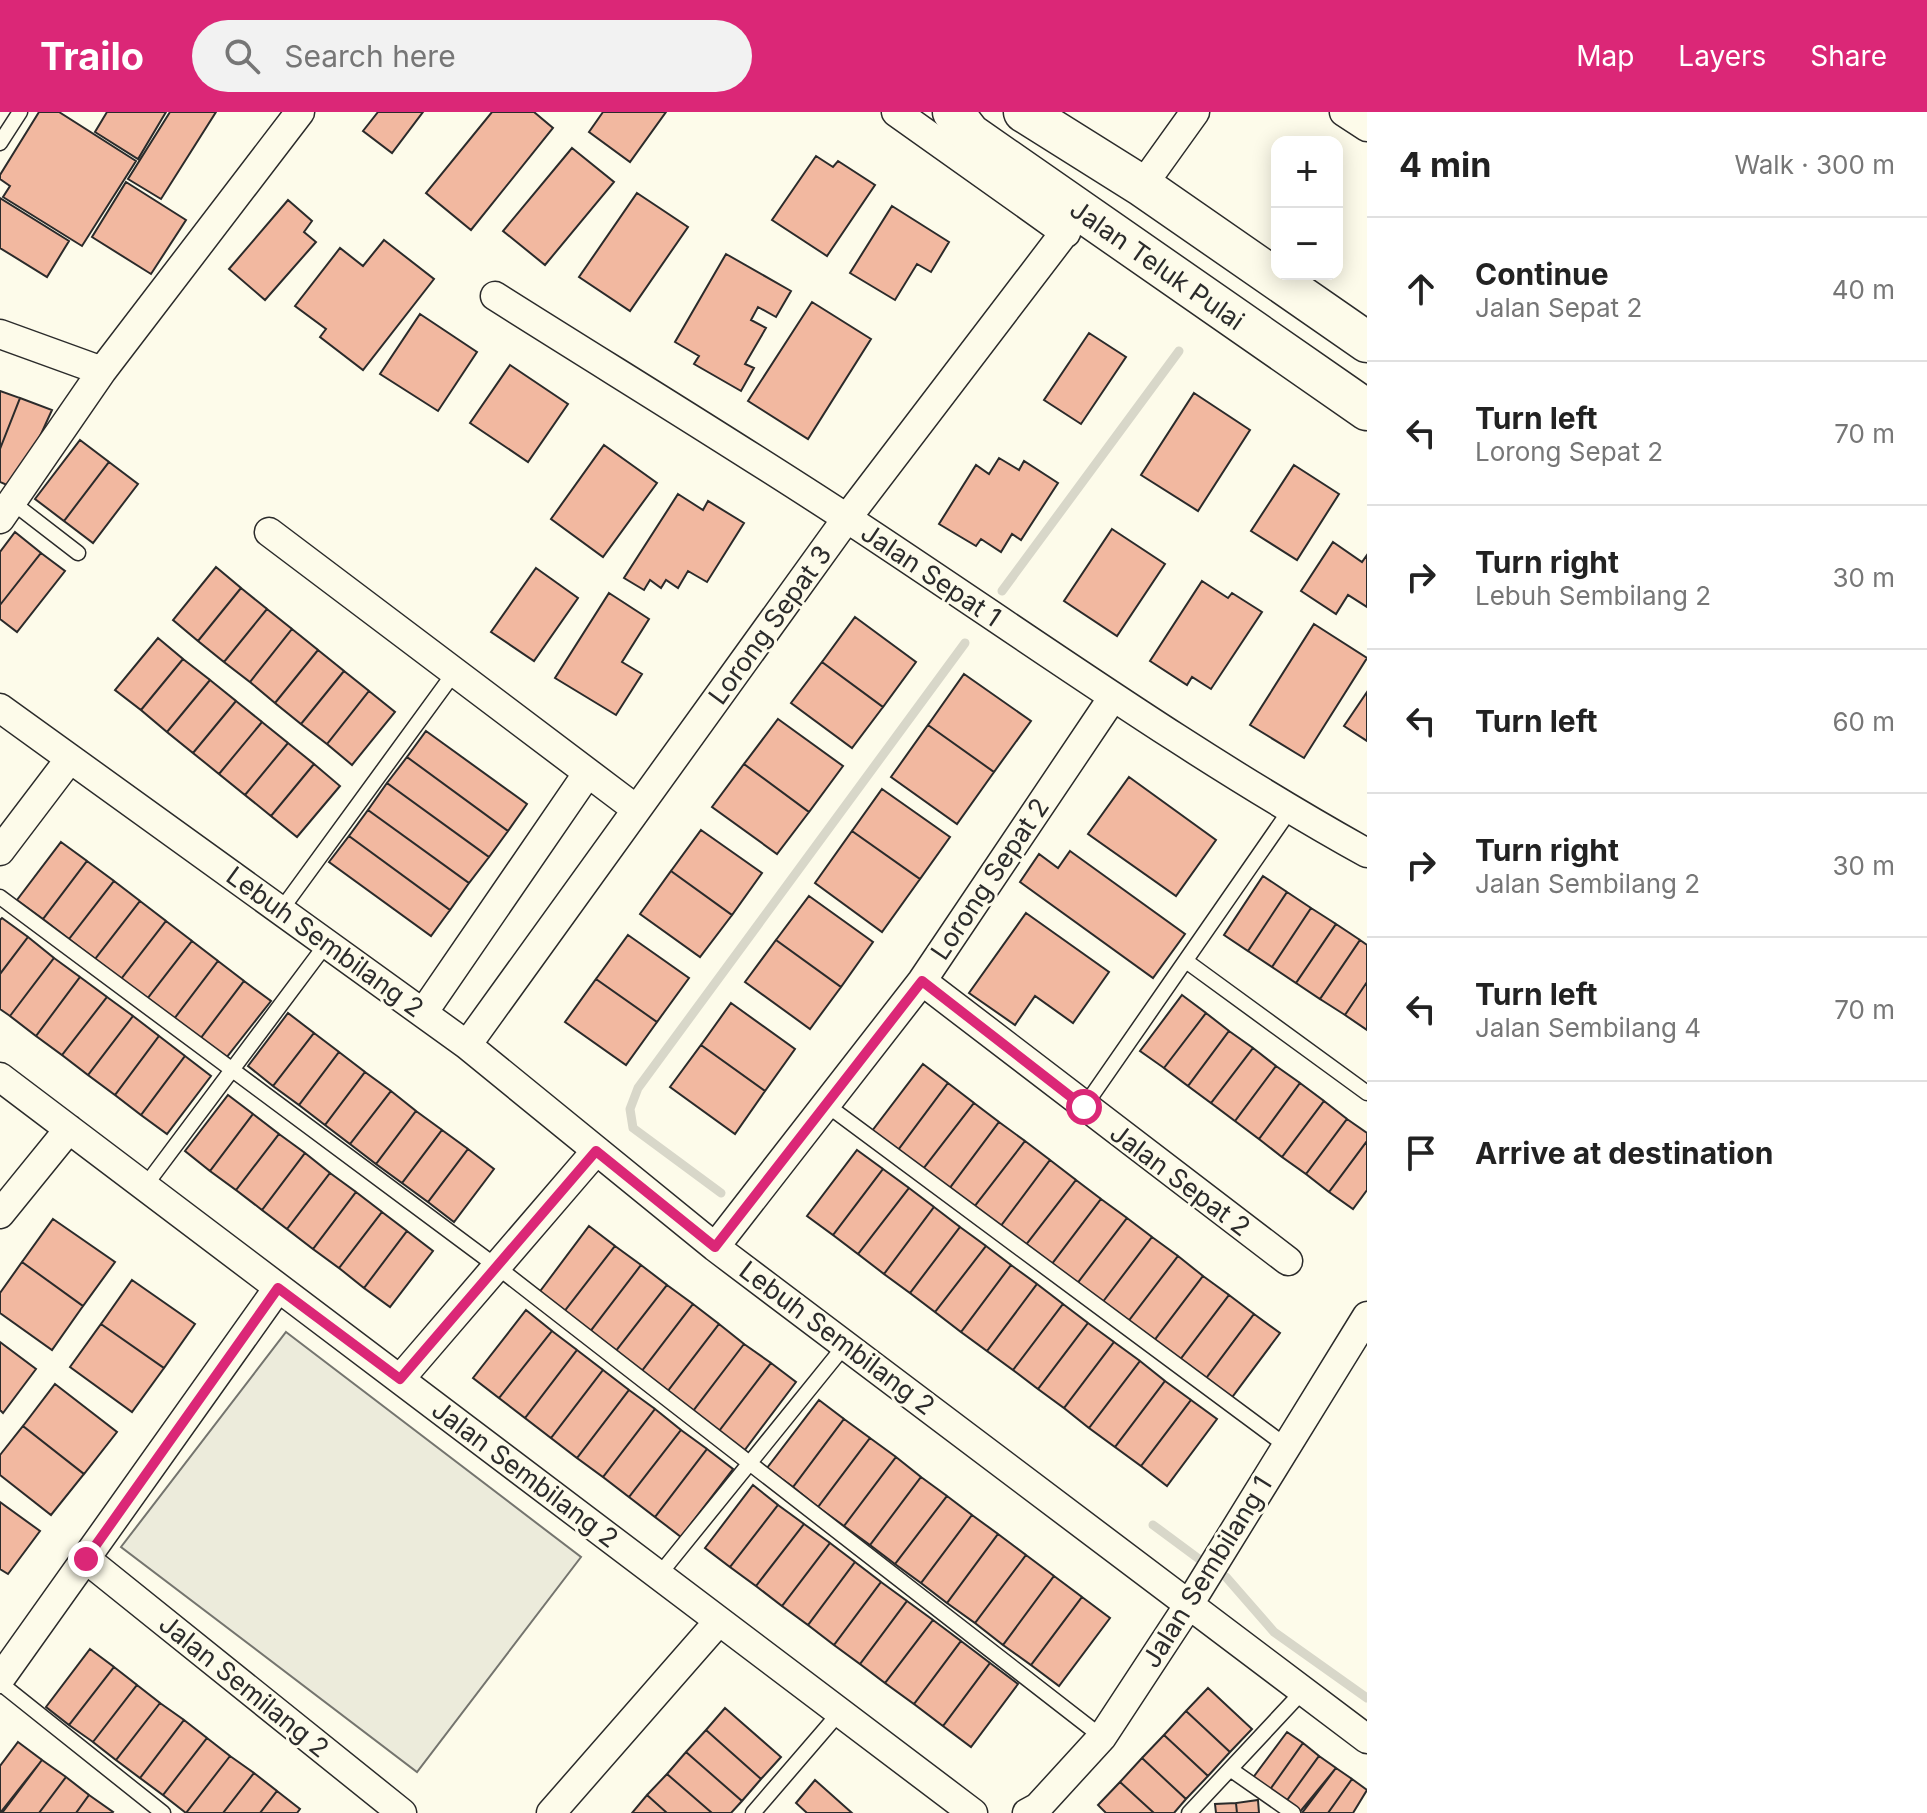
<!DOCTYPE html>
<html lang="en">
<head>
<meta charset="utf-8">
<style>
  body { margin:0; font-family:Inter,sans-serif; background:#f2f2f2; color:#222 }
  .controls { position:absolute; right:24px; top:24px; display:grid; overflow:hidden; border-radius:16px; box-shadow:0 4px 20px #0003 }
  .controls button { width:72px; height:72px; display:grid; place-items:center; padding:0; border:0; border-bottom:2px solid #e0e0e0; background:#fff; color:#222; font:40px sans-serif }
  .stop { position:absolute; width:24px; height:24px; margin:-18px; border:6px solid #db2777; border-radius:50%; background:#fff }
  .stop.end { background:#db2777; border-color:#fff; box-shadow:0 2px 8px #0008 }
  .list { margin:0; padding:0; list-style:none }
  h2 { display:flex; justify-content:space-between; align-items:center; height:104px; margin:0; padding:0 32px; font-size:34px }
  h2 small { font-size:26px; font-weight:400; color:#767676 }
  .list li { display:grid; grid-template-columns:52px 1fr auto; gap:24px; align-items:center; box-sizing:border-box; height:144px; padding:0 32px; border-top:2px solid #e0e0e0 }
  .list b { display:block; font-size:30px; white-space:nowrap }
  .list p { margin:0; font-size:26px; white-space:nowrap; color:#767676 }
  .list em { font-size:26px; font-style:normal; color:#767676 }
  .icon { flex:none; width:44px; height:44px; fill:none; stroke:currentColor; stroke-width:2; stroke-linecap:round; stroke-linejoin:round }
  .map { position:relative; flex:none; width:1367px; height:1701px; overflow:hidden }
  header { display:flex; align-items:center; gap:48px; box-sizing:border-box; height:112px; padding:0 40px; background:#db2777; color:#fff }
  header strong { font-size:38px }
  nav { display:flex; gap:44px; margin-inline-start:auto; font-size:28px }
  .search { width:560px; height:72px; background:#f2f2f2; display:flex; align-items:center; gap:20px; box-sizing:border-box; padding:0 28px; border-radius:44px; color:#767676; font-size:30px }
  main { display:flex }
  aside { flex:1; background:#fff }
  .map>svg:first-child { display:block }
</style>
</head>
<body>
<header>
<strong>Trailo</strong>
<div class="search"><svg class="icon" aria-label="search" viewBox="0 0 24 24"><circle cx="10" cy="10" r="6"/><path d="M15 15l6 6"/></svg>Search here</div>
<nav><a>Map</a><a>Layers</a><a>Share</a></nav>
</header>
<main>
<div class="map">
<svg width="1367" height="1701" viewBox="0 0 1367 1701">
  <rect width="100%" height="100%" fill="#fdfbea"/>
  <path fill="#ecebdb" stroke="#74746e" stroke-width="2" d="M286,1220L581,1445L417,1660L121,1435Z"/>
  <g fill="none" stroke-linecap="round" stroke-linejoin="round">
    <path stroke="#d8d7c9" stroke-width="9" d="M1002,479L1179,239
      M721,1081L633,1016L630,997L638,976L965,531
      M1153,1413L1199,1447
      M1226,1465L1274,1520L1367,1586"/>
  </g>
  <path fill="#f2b8a0" stroke="#2b2b2b" stroke-width="2" d="M39,0H59L136,49L82,134L3,85L10,74L0,67V63Z
    M107,0H166L138,47L95,20Z
    M170,0H216L161,87L128,67Z
    M378,0H423L392,41L363,19Z
    M492,0H534L553,16L471,118L426,81Z
    M603,0H666L630,50L589,20Z
    M572,36L614,70L545,153L503,119Z
    M816,44L833,55L838,49L875,73L827,144L772,108Z
    M126,70L186,108L151,162L92,125Z
    M637,81L688,115L630,199L579,165Z
    M0,86L69,129L47,165L0,136Z
    M288,88L312,109L304,120L316,130L265,188L229,157Z
    M892,94L949,130L931,160L917,152L895,188L850,161Z
    M384,128L434,167L363,258L320,225L326,217L295,194L340,136L363,154Z
    M726,142L791,179L776,205L758,195L751,208L766,216L745,252L754,256L741,279L694,252L699,244L675,230Z
    M812,190L871,227L808,327L748,289Z
    M420,202L477,240L438,299L380,262Z
    M1089,221L1126,245L1081,312L1044,288Z
    M510,253L568,292L528,350L470,311Z
    M0,279L20,286L0,337Z
    M1194,281L1250,318L1198,399L1141,363Z
    M20,286L52,298L16,377L0,370V337Z
    M80,328L109,350L64,409L35,387Z
    M604,333L657,371L603,445L551,407Z
    M999,346L1019,358L1024,349L1058,371L1021,428L1012,422L1001,440L981,427L976,434L939,412L976,353L989,362Z
    M109,350L138,372L93,431L64,409Z
    M1294,353L1339,382L1297,448L1251,419Z
    M678,382L703,398L708,389L744,411L707,470L688,459L678,476L666,468L661,476L650,468L644,478L624,466Z
    M1112,417L1165,452L1117,524L1064,489Z
    M15,420L41,441L0,493V440Z
    M1333,430L1362,450L1367,443V495L1348,483L1336,502L1301,479Z
    M41,441L65,459L17,520L0,507V493Z
    M216,455L241,476L198,529L173,508Z
    M536,456L578,486L534,549L491,520Z
    M1202,469L1228,486L1232,481L1262,500L1211,577L1192,565L1187,573L1150,549Z
    M241,476L267,497L224,550L198,529Z
    M609,481L649,507L622,550L642,562L616,603L555,566Z
    M267,497L292,517L250,570L224,550Z
    M855,505L916,550L883,595L822,550Z
    M1314,512L1367,546L1304,646L1250,613Z
    M292,517L318,538L275,591L250,570Z
    M158,526L183,547L141,598L115,578Z
    M318,538L344,559L301,612L275,591Z
    M183,547L210,568L167,620L141,598Z
    M822,550L883,595L852,636L791,591Z
    M344,559L369,579L327,632L301,612Z
    M964,562L1031,609L994,660L928,613Z
    M210,568L236,589L193,641L167,620Z
    M369,579L395,600L352,653L327,632Z
    M1367,580V629L1344,614Z
    M236,589L262,610L219,662L193,641Z
    M778,607L843,654L809,700L744,652Z
    M262,610L288,631L245,683L219,662Z
    M928,613L994,660L957,712L891,665Z
    M426,619L527,692L508,719L407,645Z
    M288,631L314,652L271,704L245,683Z
    M407,645L508,719L489,745L387,671Z
    M314,652L340,674L297,725L271,704Z
    M744,652L809,700L777,742L712,695Z
    M1129,665L1216,728L1176,784L1088,722Z
    M387,671L489,745L469,771L368,698Z
    M882,677L950,725L920,767L852,719Z
    M368,698L469,771L450,798L349,724Z
    M701,718L762,761L732,803L671,759Z
    M852,719L920,767L882,820L815,771Z
    M349,724L450,798L431,824L329,750Z
    M61,730L87,749L43,807L17,788Z
    M1070,739L1185,822L1153,866L1020,770L1039,742L1058,756Z
    M87,749L114,769L69,827L43,807Z
    M671,759L732,803L700,845L640,802Z
    M1263,764L1287,780L1248,839L1224,823Z
    M114,769L140,789L95,847L69,827Z
    M1287,780L1311,796L1272,855L1248,839Z
    M809,784L873,830L841,875L776,828Z
    M140,789L166,809L121,867L95,847Z
    M1311,796L1336,812L1296,871L1272,855Z
    M1026,801L1109,860L1073,911L1035,884L1015,913L969,881Z
    M2,806L28,825L0,862V808Z
    M166,809L192,829L147,887L121,867Z
    M1336,812L1360,828L1320,887L1296,871Z
    M628,823L689,866L657,910L596,867Z
    M28,825L54,846L10,904L0,897V862Z
    M776,828L841,875L810,917L745,870Z
    M1360,828L1367,833V870L1345,903L1320,887Z
    M192,829L218,849L174,907L147,887Z
    M54,846L80,865L36,924L10,904Z
    M218,849L244,869L200,927L174,907Z
    M80,865L107,885L62,943L36,924Z
    M596,867L657,910L626,953L565,910Z
    M244,869L271,889L226,946L200,927Z
    M1367,870V918L1345,903Z
    M1182,883L1206,901L1164,956L1140,939Z
    M107,885L133,904L88,963L62,943Z
    M731,891L795,937L765,979L701,933Z
    M288,901L314,921L273,974L248,954Z
    M1206,901L1229,919L1188,974L1164,956Z
    M133,904L159,924L115,983L88,963Z
    M1229,919L1253,936L1211,991L1188,974Z
    M314,921L339,940L299,993L273,974Z
    M159,924L185,944L141,1003L115,983Z
    M701,933L765,979L735,1022L670,975Z
    M1253,936L1276,954L1235,1009L1211,991Z
    M339,940L365,960L325,1013L299,993Z
    M185,944L211,964L167,1022L141,1003Z
    M923,952L948,971L898,1038L872,1019Z
    M1276,954L1300,971L1259,1027L1235,1009Z
    M365,960L391,979L350,1032L325,1013Z
    M948,971L974,991L923,1057L898,1038Z
    M1300,971L1324,989L1282,1045L1259,1027Z
    M391,979L416,999L376,1052L350,1032Z
    M228,983L253,1002L210,1059L185,1039Z
    M1324,989L1347,1007L1306,1062L1282,1045Z
    M974,991L999,1010L949,1077L923,1057Z
    M416,999L442,1018L402,1071L376,1052Z
    M253,1002L279,1022L236,1078L210,1059Z
    M1347,1007L1367,1021V1029L1329,1080L1306,1062Z
    M999,1010L1025,1029L974,1095L949,1077Z
    M442,1018L468,1037L428,1090L402,1071Z
    M279,1022L305,1041L262,1098L236,1078Z
    M1025,1029L1050,1048L1000,1115L974,1095Z
    M1367,1029V1078L1353,1097L1329,1080Z
    M468,1037L494,1057L454,1110L428,1090Z
    M857,1038L883,1057L833,1123L807,1104Z
    M305,1041L330,1061L287,1117L262,1098Z
    M1050,1048L1076,1068L1025,1134L1000,1115Z
    M883,1057L909,1076L858,1142L833,1123Z
    M330,1061L356,1080L313,1137L287,1117Z
    M1076,1068L1101,1087L1051,1153L1025,1134Z
    M909,1076L934,1095L884,1162L858,1142Z
    M356,1080L382,1100L339,1156L313,1137Z
    M1101,1087L1127,1106L1076,1173L1051,1153Z
    M934,1095L960,1115L910,1181L884,1162Z
    M382,1100L407,1119L364,1176L339,1156Z
    M1127,1106L1152,1125L1102,1191L1076,1173Z
    M53,1107L115,1150L83,1194L22,1150Z
    M589,1114L615,1134L563,1201L538,1182Z
    M960,1115L986,1134L935,1200L910,1181Z
    M407,1119L433,1139L390,1195L364,1176Z
    M1152,1125L1178,1144L1127,1211L1102,1191Z
    M615,1134L641,1153L589,1221L563,1201Z
    M986,1134L1011,1153L961,1220L935,1200Z
    M1178,1144L1203,1164L1153,1230L1127,1211Z
    M22,1150L83,1194L52,1238L0,1201V1181Z
    M641,1153L667,1173L615,1240L589,1221Z
    M1011,1153L1037,1172L987,1239L961,1220Z
    M1203,1164L1229,1183L1179,1249L1153,1230Z
    M132,1168L195,1212L164,1256L101,1212Z
    M1037,1172L1063,1192L1013,1258L987,1239Z
    M667,1173L693,1192L641,1260L615,1240Z
    M1229,1183L1254,1202L1204,1269L1179,1249Z
    M693,1192L719,1212L667,1280L641,1260Z
    M1063,1192L1088,1211L1038,1277L1013,1258Z
    M526,1198L552,1219L499,1286L473,1266Z
    M1254,1202L1280,1221L1230,1288L1204,1269Z
    M1088,1211L1114,1230L1064,1296L1038,1277Z
    M101,1212L164,1256L132,1300L70,1255Z
    M719,1212L744,1232L693,1299L667,1280Z
    M552,1219L577,1238L525,1306L499,1286Z
    M0,1230L36,1257L3,1301L0,1298Z
    M1114,1230L1140,1249L1089,1316L1064,1296Z
    M744,1232L771,1251L719,1319L693,1299Z
    M577,1238L603,1258L551,1326L525,1306Z
    M1140,1249L1165,1269L1115,1335L1089,1316Z
    M771,1251L796,1270L744,1339L719,1319Z
    M603,1258L629,1278L577,1346L551,1326Z
    M1165,1269L1191,1288L1141,1354L1115,1335Z
    M55,1272L117,1320L84,1362L23,1314Z
    M629,1278L655,1297L603,1365L577,1346Z
    M819,1288L844,1307L793,1375L767,1356Z
    M1191,1288L1217,1307L1167,1374L1141,1354Z
    M655,1297L681,1318L629,1385L603,1365Z
    M844,1307L870,1326L818,1395L793,1375Z
    M23,1314L84,1362L51,1403L0,1363V1343Z
    M681,1318L707,1337L655,1405L629,1385Z
    M870,1326L896,1345L844,1414L818,1395Z
    M707,1337L733,1357L681,1425L655,1405Z
    M896,1345L921,1365L870,1433L844,1414Z
    M921,1365L947,1384L895,1452L870,1433Z
    M753,1373L778,1393L730,1455L705,1436Z
    M947,1384L972,1403L921,1471L895,1452Z
    M0,1390L40,1419L8,1462L0,1457Z
    M778,1393L804,1412L756,1474L730,1455Z
    M972,1403L998,1422L947,1491L921,1471Z
    M804,1412L830,1431L782,1494L756,1474Z
    M998,1422L1026,1443L975,1511L947,1491Z
    M830,1431L855,1450L808,1513L782,1494Z
    M1026,1443L1054,1464L1003,1533L975,1511Z
    M855,1450L881,1470L834,1533L808,1513Z
    M1054,1464L1082,1485L1031,1553L1003,1533Z
    M881,1470L907,1489L860,1552L834,1533Z
    M1082,1485L1110,1506L1059,1574L1031,1553Z
    M907,1489L933,1508L885,1571L860,1552Z
    M933,1508L961,1529L914,1592L885,1571Z
    M961,1529L990,1551L943,1614L914,1592Z
    M90,1537L114,1555L69,1613L46,1595Z
    M990,1551L1018,1572L971,1635L943,1614Z
    M114,1555L137,1573L93,1630L69,1613Z
    M137,1573L160,1591L116,1648L93,1630Z
    M1208,1576L1252,1617L1230,1640L1186,1599Z
    M160,1591L184,1608L140,1666L116,1648Z
    M725,1596L781,1645L761,1667L706,1618Z
    M1186,1599L1230,1640L1208,1664L1164,1623Z
    M184,1608L207,1626L163,1683L140,1666Z
    M706,1618L761,1667L742,1689L686,1640Z
    M1287,1620L1303,1631L1269,1679L1252,1667Z
    M1164,1623L1208,1664L1186,1687L1142,1646Z
    M207,1626L230,1644L186,1701L163,1683Z
    M18,1630L42,1648L0,1701V1654Z
    M1303,1631L1319,1644L1285,1691L1269,1679Z
    M686,1640L742,1689L731,1701H712L667,1662Z
    M230,1644L254,1661L223,1701H186Z
    M1319,1644L1336,1656L1299,1701L1285,1691Z
    M1142,1646L1186,1687L1174,1701H1154L1120,1670Z
    M42,1648L66,1665L39,1701H2Z
    M1336,1656L1352,1667L1328,1701H1302Z
    M254,1661L277,1679L260,1701H223Z
    M667,1662L712,1701H667L647,1683Z
    M66,1665L89,1683L76,1701H39Z
    M1352,1667L1367,1678L1353,1701H1328Z
    M815,1668L852,1701H807L796,1691Z
    M1120,1670L1154,1701H1106L1098,1693Z
    M277,1679L300,1697L297,1701H260Z
    M89,1683L113,1700L112,1701H76Z
    M647,1683L667,1701H632Z
    M1258,1688L1259,1701H1237L1236,1691Z
    M1236,1691L1237,1701H1216L1215,1692Z"/>
  <g fill="none" stroke-linecap="round" stroke-linejoin="round">
    <defs>
      <path id="service" d="M0,31L20,0
        M8,387L78,441
        M0,785L496,1154L1102,1625
        M281,798L454,561
        M1186,849L1367,981
        M824,991L1285,1333
        M1084,995L1290,698
        M145,1074L327,831
        M659,1463L846,1232
        M0,1571L163,1701
        M1230,1657L1293,1701
        M753,1701L840,1600
        M1189,1701L1303,1579"/>
      <path id="minor" d="M896,0L1066,121
        M1344,0L1367,15
        M1142,74L1195,0
        M495,184C612,258 732,331 848,407C1020,520 1187,641 1367,741
        M0,222L102,259
        M0,407L102,259L300,0
        M269,420L636,697
        M0,596L467,933L715,1135L1367,1627
        M0,739L69,648
        M922,869L1288,1149
        M423,901L587,662
        M467,933L847,406L1081,99
        M0,965L973,1701
        M0,1102L69,1017
        M715,1135L922,869L1113,585
        M400,1267L596,1039
        M86,1447L402,1701
        M0,1567L278,1176
        M551,1701L719,1509
        M1027,1701L1038,1695L1102,1625L1188,1494L1367,1204"/>
      <path id="secondary" d="M953,0L970,22L1367,298
        M1024,0L1142,74L1367,230"/>
    </defs>
    <use href="#service" stroke="#2b2b2b" stroke-width="17"/>
    <use href="#minor" stroke="#2b2b2b" stroke-width="31"/>
    <use href="#secondary" stroke="#2b2b2b" stroke-width="43"/>
    <use href="#service" stroke="#fdfbea" stroke-width="14"/>
    <use href="#minor" stroke="#fdfbea" stroke-width="28"/>
    <use href="#secondary" stroke="#fdfbea" stroke-width="40"/>
  </g>
  <g fill="none" stroke-linecap="round" stroke-linejoin="round">
    <path stroke="#db2777" stroke-width="10" d="M86,1447L278,1176L400,1267L596,1039L715,1135L922,869L1084,995"/>
  </g>
  <g text-anchor="middle" stroke-width="6" stroke-linejoin="round" paint-order="stroke">
    <g font-size="26" fill="#2b2b2b" stroke="#fdfbea">
      <text transform="translate(1157 153) rotate(35)" y="9">Jalan Teluk Pulai</text>
      <text transform="translate(931 463) rotate(34)" y="9">Jalan Sepat 1</text>
      <text transform="translate(770 513) rotate(-54)" y="9">Lorong Sepat 3</text>
      <text transform="translate(990 767) rotate(-56)" y="9">Lorong Sepat 2</text>
      <text transform="translate(325 830) rotate(36)" y="9">Lebuh Sembilang 2</text>
      <text transform="translate(1180 1068) rotate(37)" y="9">Jalan Sepat 2</text>
      <text transform="translate(837 1226) rotate(37)" y="9">Lebuh Sembilang 2</text>
      <text transform="translate(525 1362) rotate(37)" y="9">Jalan Sembilang 2</text>
      <text transform="translate(1207 1460) rotate(-58)" y="9">Jalan Sembilang 1</text>
      <text transform="translate(244 1574) rotate(39)" y="9">Jalan Semilang 2</text>
    </g>
  </g>
</svg>
<div class="controls">
<button>+</button>
<button>−</button>
</div>
<div class="stop" style="left:1084px;top:995px"></div>
<div class="stop end" style="left:86px;top:1447px"></div>
</div>
<aside>
<h2>4 min<small>Walk · 300 m</small></h2>
<ul class="list">
<li><svg class="icon" aria-label="ahead" viewBox="0 0 24 24"><path d="M12 20V5M6 11l6-6 6 6"/></svg><div><b>Continue</b><p>Jalan Sepat 2</p></div><em>40 m</em></li>
<li><svg class="icon" aria-label="left" viewBox="0 0 24 24"><path d="M17 20v-9H6M10 6l-5 5 5 5"/></svg><div><b>Turn left</b><p>Lorong Sepat 2</p></div><em>70 m</em></li>
<li><svg class="icon" aria-label="right" viewBox="0 0 24 24"><path d="M7 20v-9h11M14 6l5 5-5 5"/></svg><div><b>Turn right</b><p>Lebuh Sembilang 2</p></div><em>30 m</em></li>
<li><svg class="icon" aria-label="left" viewBox="0 0 24 24"><path d="M17 20v-9H6M10 6l-5 5 5 5"/></svg><div><b>Turn left</b></div><em>60 m</em></li>
<li><svg class="icon" aria-label="right" viewBox="0 0 24 24"><path d="M7 20v-9h11M14 6l5 5-5 5"/></svg><div><b>Turn right</b><p>Jalan Sembilang 2</p></div><em>30 m</em></li>
<li><svg class="icon" aria-label="left" viewBox="0 0 24 24"><path d="M17 20v-9H6M10 6l-5 5 5 5"/></svg><div><b>Turn left</b><p>Jalan Sembilang 4</p></div><em>70 m</em></li>
<li><svg class="icon" aria-label="arrive" viewBox="0 0 24 24"><path d="M6 21V4h12l-3 4 3 4H6"/></svg><div><b>Arrive at destination</b></div></li>
</ul>
</aside>
</main>
</body>
</html>
